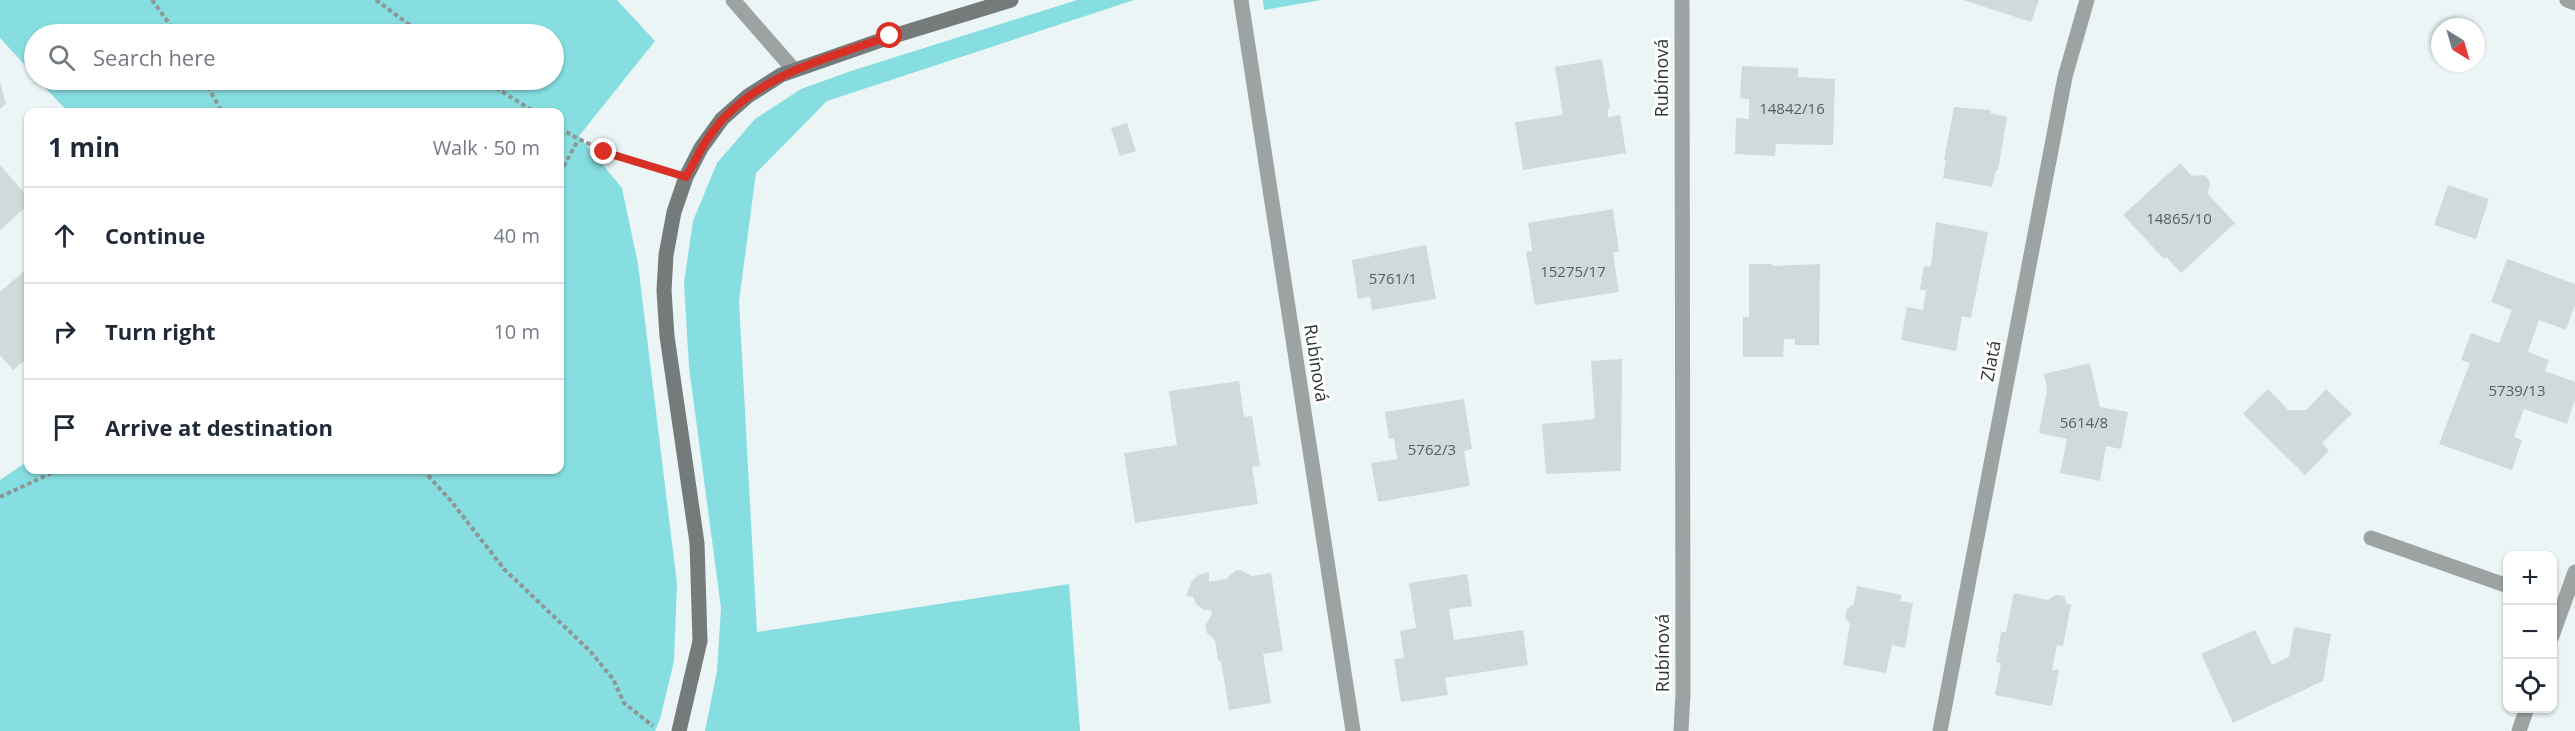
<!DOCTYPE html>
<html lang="en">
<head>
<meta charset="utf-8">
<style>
  body { margin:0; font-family:"Open Sans",sans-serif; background:#f6f6f7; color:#1f2937 }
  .controls { position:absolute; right:18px; bottom:18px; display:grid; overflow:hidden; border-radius:12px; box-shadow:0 2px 4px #0004 }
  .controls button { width:54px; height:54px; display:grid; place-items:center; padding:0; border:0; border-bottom:2px solid #e0e1e3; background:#fff; color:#1f2937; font:30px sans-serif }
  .compass { position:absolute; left:2431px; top:18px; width:54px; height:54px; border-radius:50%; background:#fff; box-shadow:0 2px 4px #0004; rotate:143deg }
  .stop { position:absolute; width:18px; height:18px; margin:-14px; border:4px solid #d93025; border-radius:50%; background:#fff }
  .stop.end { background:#d93025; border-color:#fff; box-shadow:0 2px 6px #0008 }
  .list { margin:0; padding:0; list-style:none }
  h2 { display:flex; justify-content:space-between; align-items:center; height:78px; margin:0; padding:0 24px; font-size:26px }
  h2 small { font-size:20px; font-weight:400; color:#747a83 }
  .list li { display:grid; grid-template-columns:39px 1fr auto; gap:18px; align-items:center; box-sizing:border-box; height:96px; padding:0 24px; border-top:2px solid #e0e1e3 }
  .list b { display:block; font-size:22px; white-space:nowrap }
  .list em { font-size:20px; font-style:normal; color:#747a83 }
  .icon { flex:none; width:33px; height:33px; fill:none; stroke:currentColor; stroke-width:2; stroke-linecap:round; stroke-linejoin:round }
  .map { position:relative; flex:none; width:2575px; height:731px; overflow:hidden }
  .search { position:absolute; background:#fff; box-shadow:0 2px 4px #0004; left:24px; top:24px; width:540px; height:66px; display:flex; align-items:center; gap:15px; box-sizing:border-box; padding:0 21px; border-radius:33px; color:#747a83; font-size:22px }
  .panel { position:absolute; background:#fff; box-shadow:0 2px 4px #0004; left:24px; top:108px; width:540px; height:366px; border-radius:12px }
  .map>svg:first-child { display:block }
</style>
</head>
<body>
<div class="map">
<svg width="2575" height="731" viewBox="0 0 2575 731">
  <rect width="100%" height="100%" fill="#ebf5f5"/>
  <path fill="#86dee0" d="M0,0H617L655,41L579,136L622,188L638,264L677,584L674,661L660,719L655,731H0V480L28,461V470H560V112H68L38,80H554V34H34V75L0,38Z
    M1077,0H1134L827,101L756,173L739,301L757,632L1069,584L1080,731H705L717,671L721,608L689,367L684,283L693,221L717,163L755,119L801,89L851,71Z
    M1263,0H1321L1264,10Z"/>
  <path fill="#d0dada" d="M1963,0H2039L2031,22Z
    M1602,59L1610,108L1608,109V117L1620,115L1626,153L1523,170L1515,122L1563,115L1555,67Z
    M1742,66L1798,68V77L1835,79L1833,145L1776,144L1775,156L1735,154L1736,118L1749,119V99L1740,98Z
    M0,81L6,104L0,109Z
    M1954,107L1991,110L1990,113L2007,117L1998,170H1996L1992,187L1943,178L1946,160H1944Z
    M1127,123L1136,151L1120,156L1111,128Z
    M2180,163L2192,176L2205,175L2210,182L2208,194L2235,223L2181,273L2166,257L2164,259L2123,215Z
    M0,165L28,197V205L0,230Z
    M2448,185L2489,199L2476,239L2434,225Z
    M1613,209L1619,251L1613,253L1619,292L1535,305L1526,252L1532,251L1528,223Z
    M1936,222L1988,232L1971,318L1962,316L1956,351L1901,340L1907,307L1923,310L1926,290H1920L1924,266L1931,267Z
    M1426,245L1436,299L1372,310L1370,297L1358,299L1352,260Z
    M2507,259L2575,284V305L2566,330L2539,320L2528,352L2549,360L2545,371L2575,382V400L2567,424L2524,409L2514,437L2522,440L2512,470L2439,444L2470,363L2461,360L2471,333L2499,343L2512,310L2491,302Z
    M1749,264H1772V266L1820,264L1819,345H1795V339H1784L1783,357H1743V317H1749Z
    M28,268V358L13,370L0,355V292Z
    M1622,359L1621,471L1546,474L1542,424L1595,419L1591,361Z
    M2090,363L2100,407L2128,412L2121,449L2106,446L2100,481L2060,473L2067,439L2039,433L2047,389L2044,374Z
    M1239,381L1244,417L1252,416L1260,466L1252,467L1258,504L1135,523L1124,453L1177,445L1169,391Z
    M2268,389L2288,410H2306L2326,389L2352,414L2322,443L2329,451L2305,475L2243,414Z
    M1464,399L1472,449L1464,451L1470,486L1378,502L1371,463L1397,459L1394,438L1389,439L1385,412Z
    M1241,570L1252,576L1271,573L1283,651L1263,654L1271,703L1229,710L1221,661L1218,660L1215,640L1207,633L1205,626L1212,614L1211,610H1204L1196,604L1193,597L1186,596L1192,581L1199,575L1209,572V582L1226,579L1235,571Z
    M1467,574L1472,606L1449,609L1454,640L1523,630L1528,665L1445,678L1448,695L1401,702L1394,659L1404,658L1400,631L1416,628L1409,583Z
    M1857,586L1902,595L1900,601L1913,603L1905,648L1892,645L1886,673L1843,665L1850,624L1845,617L1847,609L1854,604Z
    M2014,593L2048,600L2055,595L2064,596L2067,604H2071L2063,646L2057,645L2052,670H2059L2052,706L1995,695L2001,663L1996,662L2001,632H2006Z
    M2294,627L2331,634L2323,681L2233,723L2201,654L2255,630L2272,665L2289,657Z"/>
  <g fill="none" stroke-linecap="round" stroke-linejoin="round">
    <path stroke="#8f9696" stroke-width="4" stroke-dasharray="4.5 3" stroke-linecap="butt" d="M152,0L177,34
      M376,0L422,34
      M204,80L222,112
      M483,80L535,112
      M560,128C591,148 625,158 660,169
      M560,173L578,140
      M423,470L451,501L505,570L590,651L613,679L624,703L653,726
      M0,497L58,470"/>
    <path stroke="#9da2a2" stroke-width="15" d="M2371,538L2508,586"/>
    <path stroke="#9da2a2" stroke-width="15" d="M733,0L794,70
      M1241,0L1353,731
      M2567,0L2575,3
      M2552,636L2575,572
      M1681,731L1683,694L1682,0
      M1940,731L2065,77L2087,0
      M2519,731L2527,708"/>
    <path stroke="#757b7b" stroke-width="15" d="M679,731L700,641L697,543L667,336L664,291L666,255L674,212L686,177L701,148L722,119L748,96L781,75L890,37L1011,0"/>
  </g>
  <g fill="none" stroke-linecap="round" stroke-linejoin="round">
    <path stroke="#d93025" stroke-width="8" d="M604,152L686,177C697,157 707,136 723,119C767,72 831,57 890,36"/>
  </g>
  <g text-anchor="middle" stroke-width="6" stroke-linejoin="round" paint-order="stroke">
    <g font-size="15" fill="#585e5e">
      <text x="1792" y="114">14842/16</text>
      <text x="2179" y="224">14865/10</text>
      <text x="1573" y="277">15275/17</text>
      <text x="1393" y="284">5761/1</text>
      <text x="2517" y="396">5739/13</text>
      <text x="2084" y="428">5614/8</text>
      <text x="1432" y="455">5762/3</text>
    </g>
    <g font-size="18" fill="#303434" stroke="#fff">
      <text transform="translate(1662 78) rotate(-90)" y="6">Rubínová</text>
      <text transform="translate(1991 361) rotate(-79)" y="6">Zlatá</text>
      <text transform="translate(1316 363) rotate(81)" y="6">Rubínová</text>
      <text transform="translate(1663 653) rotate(-90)" y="6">Rubínová</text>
    </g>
  </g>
</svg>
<div class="controls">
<button>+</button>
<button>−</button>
<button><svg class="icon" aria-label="locate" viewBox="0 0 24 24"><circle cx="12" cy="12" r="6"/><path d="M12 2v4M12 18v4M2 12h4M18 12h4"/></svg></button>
</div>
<svg class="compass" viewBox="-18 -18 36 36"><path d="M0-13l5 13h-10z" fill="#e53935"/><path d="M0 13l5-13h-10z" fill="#747a83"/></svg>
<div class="stop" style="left:890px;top:36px"></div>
<div class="stop end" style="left:604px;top:152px"></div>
<div class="search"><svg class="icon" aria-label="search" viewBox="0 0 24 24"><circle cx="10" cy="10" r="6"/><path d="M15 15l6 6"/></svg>Search here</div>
<section class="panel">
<h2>1 min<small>Walk · 50 m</small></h2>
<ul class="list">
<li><svg class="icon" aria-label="ahead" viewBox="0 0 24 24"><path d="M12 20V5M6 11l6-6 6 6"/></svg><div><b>Continue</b></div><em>40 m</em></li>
<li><svg class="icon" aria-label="right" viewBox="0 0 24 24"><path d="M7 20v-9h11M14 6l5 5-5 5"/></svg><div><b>Turn right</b></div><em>10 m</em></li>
<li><svg class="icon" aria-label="arrive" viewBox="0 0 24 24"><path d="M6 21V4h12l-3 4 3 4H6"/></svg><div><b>Arrive at destination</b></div></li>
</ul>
</section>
</div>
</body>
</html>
